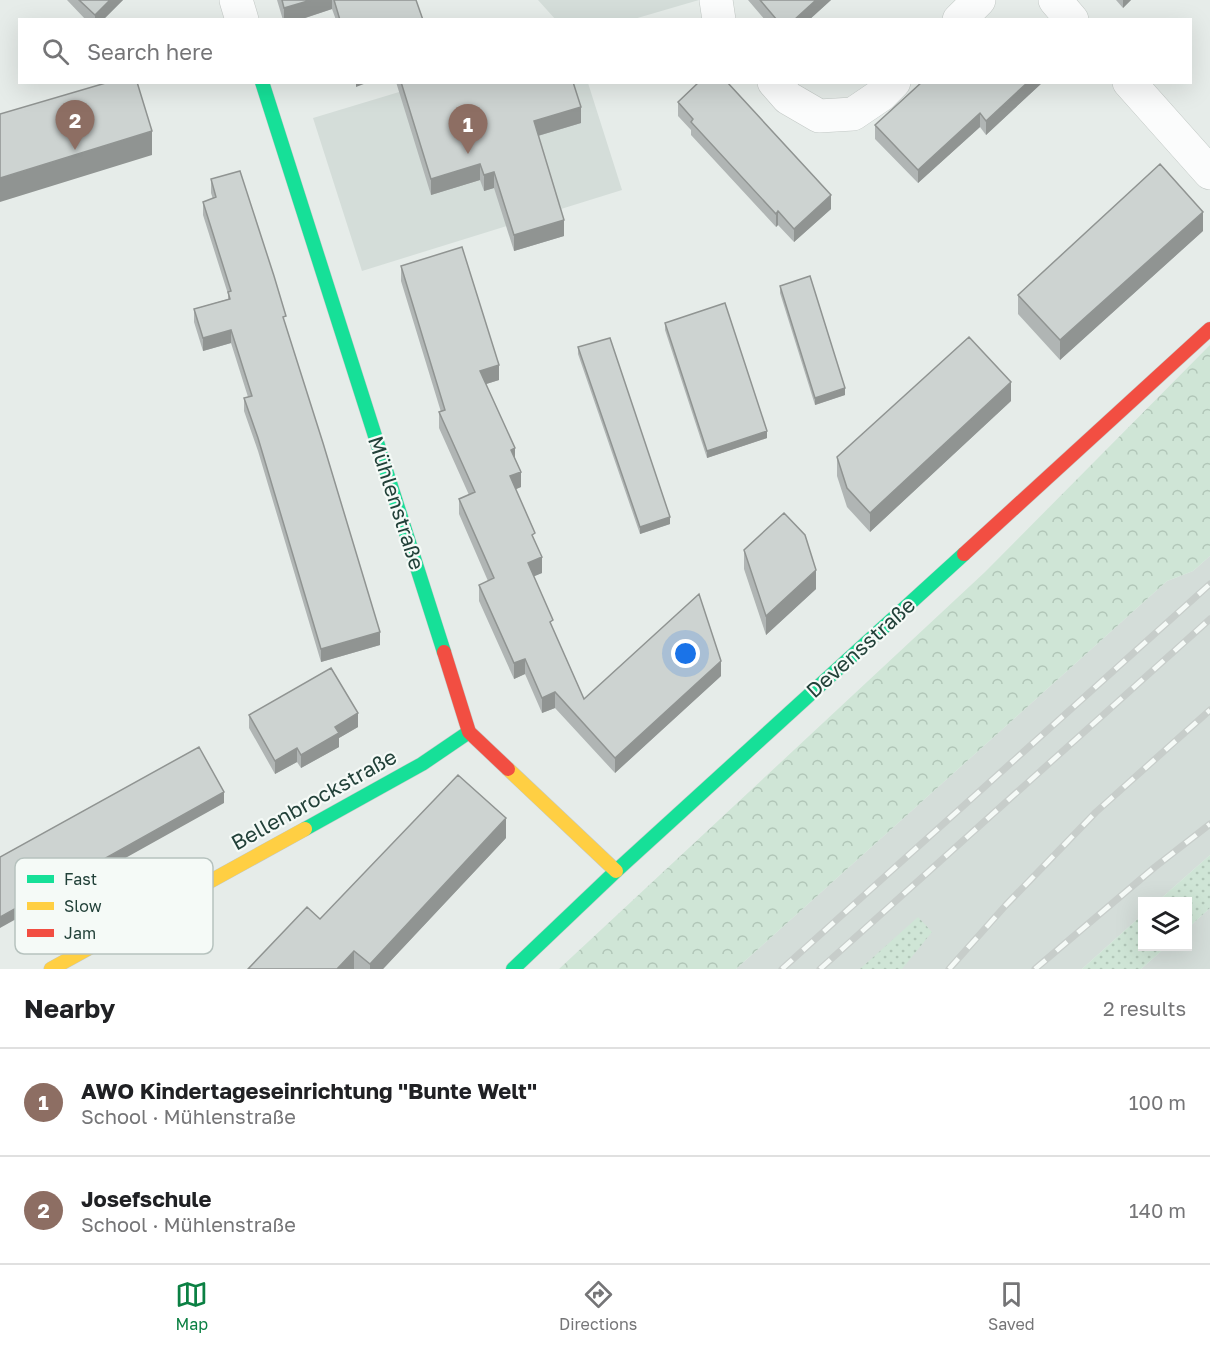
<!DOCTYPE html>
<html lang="en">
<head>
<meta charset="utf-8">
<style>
  body { margin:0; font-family:"Golos Text",sans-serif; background:#f2f2f2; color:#202124 }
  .controls { position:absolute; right:18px; bottom:18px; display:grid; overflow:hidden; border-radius:0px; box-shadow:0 6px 24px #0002 }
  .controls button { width:54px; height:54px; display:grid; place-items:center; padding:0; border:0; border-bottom:2px solid #e0e0e0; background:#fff; color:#202124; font:30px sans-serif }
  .you { position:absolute; left:686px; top:654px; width:21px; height:21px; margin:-15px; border:4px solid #fff; border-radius:50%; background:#1a73e8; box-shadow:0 0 0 9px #1a73e833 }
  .badge { display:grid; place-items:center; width:39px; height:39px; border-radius:50%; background:#0b8043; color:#fff; font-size:20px; font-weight:700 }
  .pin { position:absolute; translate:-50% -50px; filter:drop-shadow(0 2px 3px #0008) }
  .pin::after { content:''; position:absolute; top:32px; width:21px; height:18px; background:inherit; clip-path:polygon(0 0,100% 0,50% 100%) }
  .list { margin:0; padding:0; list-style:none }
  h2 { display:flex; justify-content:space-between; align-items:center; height:78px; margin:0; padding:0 24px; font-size:26px }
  h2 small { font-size:20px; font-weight:400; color:#757577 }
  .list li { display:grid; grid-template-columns:39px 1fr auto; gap:18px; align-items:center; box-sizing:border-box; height:108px; padding:0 24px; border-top:2px solid #e0e0e0 }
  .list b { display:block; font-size:22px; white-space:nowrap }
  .list p { margin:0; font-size:20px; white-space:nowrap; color:#757577 }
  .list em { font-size:20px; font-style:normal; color:#757577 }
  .icon { flex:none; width:33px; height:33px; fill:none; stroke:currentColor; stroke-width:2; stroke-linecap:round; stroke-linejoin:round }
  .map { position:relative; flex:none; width:1210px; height:969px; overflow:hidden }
  .search { position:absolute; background:#fff; box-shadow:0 6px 24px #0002; left:18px; right:18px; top:18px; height:66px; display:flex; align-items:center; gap:15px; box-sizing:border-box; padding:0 21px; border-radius:0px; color:#757577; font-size:22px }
  .sheet { height:294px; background:#fff }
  nav { display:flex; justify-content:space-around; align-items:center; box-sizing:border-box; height:84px; border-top:2px solid #e0e0e0; background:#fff; font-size:16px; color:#757577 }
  nav a { display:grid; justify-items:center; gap:3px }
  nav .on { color:#0b8043 }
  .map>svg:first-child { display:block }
</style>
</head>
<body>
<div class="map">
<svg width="1210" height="969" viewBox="0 0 1210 969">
  <defs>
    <pattern id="grass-dots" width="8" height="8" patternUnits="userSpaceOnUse" patternTransform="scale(1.5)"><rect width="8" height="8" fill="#cfe5d6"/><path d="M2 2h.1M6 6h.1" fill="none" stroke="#b1c6b8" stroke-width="1.8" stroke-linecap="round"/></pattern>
    <pattern id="forest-crowns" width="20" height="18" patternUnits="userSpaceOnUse" patternTransform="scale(1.5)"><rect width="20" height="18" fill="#cfe5d6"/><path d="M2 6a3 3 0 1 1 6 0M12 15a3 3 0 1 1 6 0" fill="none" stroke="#b1c6b8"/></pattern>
  </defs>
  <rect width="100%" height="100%" fill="#e6ece9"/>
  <path fill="#d4ddd9" d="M538,0H699L634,19L556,20Z
    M429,83H588L622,190L362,271L313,118Z
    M1210,556V855L1158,901L1142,902V915L1082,969H736L1167,581L1193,571Z
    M1210,908V969H1141L1166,947L1188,946V928Z"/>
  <path fill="url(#grass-dots)" d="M1210,855V908L1188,928V902L1158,901Z
    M1142,915V946L1166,947L1141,969H1082Z
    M918,917L932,932L902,969H860Z"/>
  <path fill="url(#forest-crowns)" d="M1210,345V556L1193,571L1167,581L736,969H559L985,572Z"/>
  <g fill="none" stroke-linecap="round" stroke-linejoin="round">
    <defs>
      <path id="street" d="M236,0L242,20
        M716,0L719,20
        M1055,0L1072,20
        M959,20L979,0
        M774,82L788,98L819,116L853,114L881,95L894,82
        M1129,82L1210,173"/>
      <path id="fast" d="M262,82L444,652
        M305,829L422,764L469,732
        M513,969L616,871L964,554"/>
      <path id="slow" d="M508,769L616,871
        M51,969L305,829"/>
      <path id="jam" d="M964,554L1210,329
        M444,652L469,732L508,769"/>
    </defs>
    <use href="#street" stroke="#c3c9c6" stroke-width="34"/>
    <use href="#fast" stroke="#c1c9c6" stroke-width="15"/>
    <use href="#slow" stroke="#c1c9c6" stroke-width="15"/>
    <use href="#jam" stroke="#c1c9c6" stroke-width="15"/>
    <use href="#street" stroke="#fbfcfc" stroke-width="33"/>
    <use href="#fast" stroke="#16e098" stroke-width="14"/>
    <use href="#slow" stroke="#ffcf43" stroke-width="14"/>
    <use href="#jam" stroke="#f24e42" stroke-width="14"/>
    <defs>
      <path id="rail" d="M782,969L1210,584
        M820,969L1210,619
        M949,969L1006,905L1096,812L1210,710
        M1035,969L1155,867L1210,824"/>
    </defs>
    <use href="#rail" stroke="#c7cdca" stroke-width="7"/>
    <use href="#rail" stroke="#f5faf7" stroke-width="4.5" stroke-dasharray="14" stroke-linecap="butt"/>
  </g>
  <path fill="#b0b5b4" d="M67,0H123L103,20H86Z
    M277,0H416L423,20H336L332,9L299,20H283Z
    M748,0H831L809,20H765Z
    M1116,0H1131L1123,8Z
    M396,82H573L581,123L538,136L564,236L514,251L494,188L484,191L480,180L431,195Z
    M1043,82L986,135L980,127L918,183L875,139V125Z
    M678,102L831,209L794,242L778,225L776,227L691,135V130L678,116Z
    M211,179L286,326L380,645L321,662L258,451L244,411V398L248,397L231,343L203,351L194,322V309L228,299V294L203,215V202L213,199L211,193Z
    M1203,231L1060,360L1018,314V295Z
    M401,266L499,380L486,384L515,459L521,487L515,489L535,542L542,573L533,576L553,629L584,699L721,676L615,773L555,708L542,713L525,674L514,679L479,601V585L488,581L459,514V499L469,495L439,428V412H441L401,281Z
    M780,286L845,395L815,405L780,293Z
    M665,323L767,438L707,458L665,330Z
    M578,347L670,524L640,534L578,354Z
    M1011,401L870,532L847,507L837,476V457Z
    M744,550L816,589L766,635L744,569Z
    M249,715L358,727L339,738V747L301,768L297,762L275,774L249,728Z
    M506,838L383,969H248L320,919Z"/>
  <path fill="#909492" d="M110,0H123L103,20H95V15Z
    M311,0H332V9L299,20H284V8Z
    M816,0H831L809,20H794Z
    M1123,0H1131L1123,8Z
    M356,82H369L356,87Z
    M1028,82H1043L986,135V121Z
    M581,107V123L534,137V121Z
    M980,113V127L918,183V170Z
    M152,131V155L0,202V178Z
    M480,164V180L431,195V179Z
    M494,172V188L484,191V175Z
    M831,195V209L794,242V229Z
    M778,211V225L776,227V214Z
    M1203,212V231L1060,360V340Z
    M564,220V236L514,251V235Z
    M231,330V343L203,351V338Z
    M499,365V380L480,386V371Z
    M1011,382V401L870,532V513Z
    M845,388V395L815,405V398Z
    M767,431V438L707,458V451Z
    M515,448V464L511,450Z
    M521,472V487L510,492V476Z
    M670,517V524L640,534V527Z
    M542,557V573L528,579V563Z
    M816,570V589L766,635V616Z
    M380,632V645L321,662V649Z
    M525,659V674L514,679V663Z
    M721,661V676L615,773V758Z
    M555,692V708L542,713V698Z
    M358,713V727L339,738V747L301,768V755L335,727Z
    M297,748V762L275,774V761Z
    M224,792V803L0,928V917Z
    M506,818V838L383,969H370V964Z
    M354,951V969H337Z"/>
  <path fill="#cdd3d1" stroke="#909492" stroke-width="1.5" d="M79,0H110L95,15Z
    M282,0H311L284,8Z
    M334,0H416L423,20H340Z
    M760,0H816L794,20H777Z
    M109,82H137L152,131L0,178V114Z
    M401,82H573L581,107L534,121L564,220L514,235L494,172L484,175L480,164L431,179Z
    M699,82H727L831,195L794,229L778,211L776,214L691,122L693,119L678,102Z
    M922,82H1028L986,121L980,113L918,170L875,125Z
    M1160,164L1203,212L1060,340L1018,295Z
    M240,171L274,276L286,316L283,317L323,443L380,632L321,649L258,438L244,398L252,396L231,330L203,338L194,309L230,299L228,292L231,291L203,202L216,197L211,179Z
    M462,247L499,365L480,371L515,448L511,450L521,472L510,476L535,533L532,535L542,557L528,563L553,620L550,622L584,699L699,594L721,661L615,758L555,692L542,698L525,659L514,663L479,585L494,578L459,499L475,492L439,412L445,410L401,266Z
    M810,276L845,388L815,398L780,286Z
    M725,303L767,431L707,451L665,323Z
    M969,337L1011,382L870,513L847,488L837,457Z
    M610,338L670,517L640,527L578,347Z
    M784,513L805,535L816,570L766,616L744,550Z
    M331,668L358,713L335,727L339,733L301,755L297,748L275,761L249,715Z
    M199,747L224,792L0,917V857Z
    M458,775L506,818L370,964L354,951L337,969H248L307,907L320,919Z"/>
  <g text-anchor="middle" stroke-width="4.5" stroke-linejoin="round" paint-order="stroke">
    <g font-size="21" fill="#224139" stroke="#f5faf7">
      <text transform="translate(396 503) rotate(72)" y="7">Mühlenstraße</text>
      <text transform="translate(861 648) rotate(-42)" y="7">Devensstraße</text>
      <text transform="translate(314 800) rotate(-29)" y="7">Bellenbrockstraße</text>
    </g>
  </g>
  <rect x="15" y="858" width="198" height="96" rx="9" fill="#f5faf7" stroke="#b6c2be" stroke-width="1.5"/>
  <rect x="27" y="875" width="27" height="8" fill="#16e098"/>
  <rect x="27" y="902" width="27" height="8" fill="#ffcf43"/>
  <rect x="27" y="929" width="27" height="8" fill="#f24e42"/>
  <g font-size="16" fill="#224139">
    <text x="64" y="885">Fast</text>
    <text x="64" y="912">Slow</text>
    <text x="64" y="939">Jam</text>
  </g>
</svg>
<div class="controls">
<button><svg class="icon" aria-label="layers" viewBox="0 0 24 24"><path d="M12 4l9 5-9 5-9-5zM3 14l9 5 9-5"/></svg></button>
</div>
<div class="you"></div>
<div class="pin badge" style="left:468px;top:154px;background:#8d6e63">1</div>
<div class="pin badge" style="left:75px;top:150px;background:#8d6e63">2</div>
<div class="search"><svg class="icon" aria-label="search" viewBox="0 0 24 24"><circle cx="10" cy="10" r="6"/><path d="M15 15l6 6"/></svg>Search here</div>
</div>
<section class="sheet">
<h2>Nearby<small>2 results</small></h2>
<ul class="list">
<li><span class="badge" style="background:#8d6e63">1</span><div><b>AWO Kindertageseinrichtung &quot;Bunte Welt&quot;</b><p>School · Mühlenstraße</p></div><em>100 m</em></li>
<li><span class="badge" style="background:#8d6e63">2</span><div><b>Josefschule</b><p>School · Mühlenstraße</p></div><em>140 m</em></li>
</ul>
</section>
<nav>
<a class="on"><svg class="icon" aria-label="map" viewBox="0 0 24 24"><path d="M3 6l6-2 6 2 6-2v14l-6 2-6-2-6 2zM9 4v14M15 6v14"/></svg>Map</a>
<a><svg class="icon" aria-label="directions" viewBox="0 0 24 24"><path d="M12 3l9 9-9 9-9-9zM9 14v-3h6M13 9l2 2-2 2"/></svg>Directions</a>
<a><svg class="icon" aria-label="saved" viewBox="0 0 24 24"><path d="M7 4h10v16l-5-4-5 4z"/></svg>Saved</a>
</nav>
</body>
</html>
